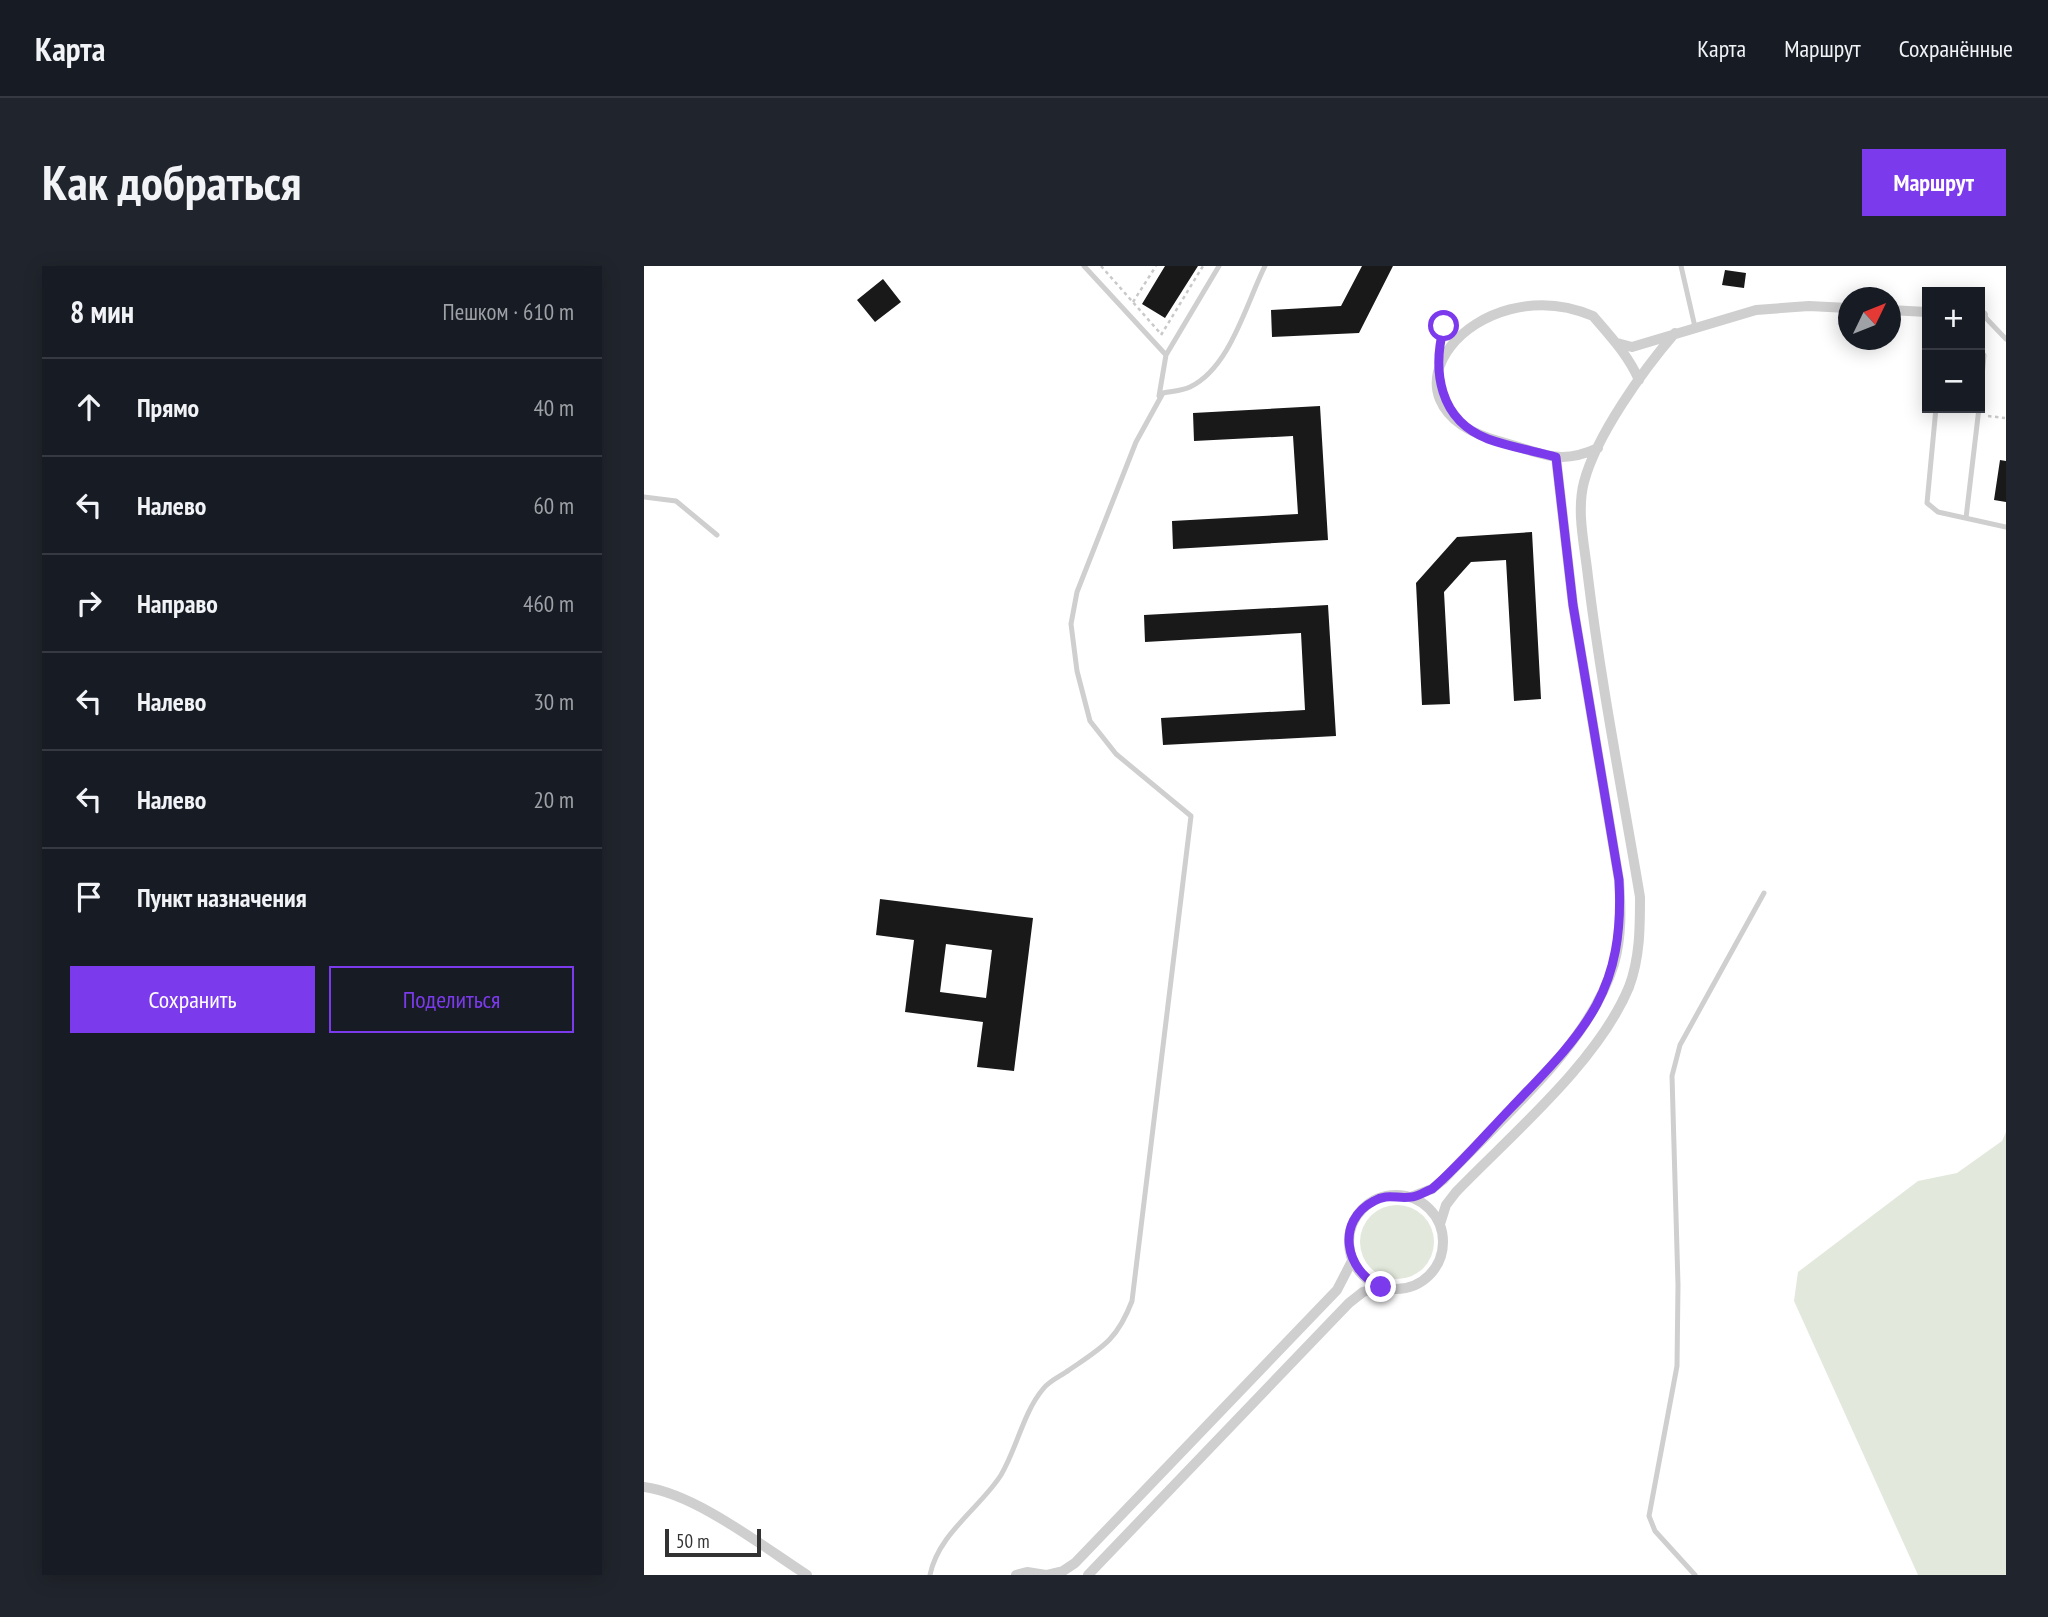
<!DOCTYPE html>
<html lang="ru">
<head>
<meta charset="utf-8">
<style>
  body { margin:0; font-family:"PT Sans Narrow",sans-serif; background:#20242c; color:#f1f3f6 }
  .controls { position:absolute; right:21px; top:21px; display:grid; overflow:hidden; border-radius:0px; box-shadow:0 4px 18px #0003 }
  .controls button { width:63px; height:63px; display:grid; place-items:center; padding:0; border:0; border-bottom:2px solid #363941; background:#171b24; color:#f1f3f6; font:35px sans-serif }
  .compass { position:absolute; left:1194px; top:21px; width:63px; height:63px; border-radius:50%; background:#171b24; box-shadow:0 4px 18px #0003; rotate:47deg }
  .scale { position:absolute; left:21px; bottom:18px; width:96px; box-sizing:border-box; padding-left:7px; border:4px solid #323232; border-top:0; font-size:19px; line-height:24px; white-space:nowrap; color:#323232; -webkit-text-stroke:5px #fff; paint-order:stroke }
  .stop { position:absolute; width:21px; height:21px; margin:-16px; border:5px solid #7c3aed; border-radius:50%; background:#fff }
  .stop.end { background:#7c3aed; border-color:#fff; box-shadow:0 2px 7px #0008 }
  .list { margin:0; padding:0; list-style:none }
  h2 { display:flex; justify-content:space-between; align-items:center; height:91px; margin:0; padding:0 28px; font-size:30px }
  h2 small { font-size:23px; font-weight:400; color:#9ea1a6 }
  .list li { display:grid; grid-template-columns:46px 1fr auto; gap:21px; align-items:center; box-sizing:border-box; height:98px; padding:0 28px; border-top:2px solid #363941 }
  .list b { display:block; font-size:26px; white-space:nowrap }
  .list em { font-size:23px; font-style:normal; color:#9ea1a6 }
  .actions { display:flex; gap:14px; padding:21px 28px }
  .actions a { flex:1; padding:16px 0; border:2px solid #7c3aed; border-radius:0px; text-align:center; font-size:24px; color:#7c3aed }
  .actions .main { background:#7c3aed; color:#fff }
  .icon { flex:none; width:38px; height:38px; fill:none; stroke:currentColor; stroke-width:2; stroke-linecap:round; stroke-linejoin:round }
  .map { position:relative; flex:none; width:1362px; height:1309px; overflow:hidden; border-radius:0px }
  header { display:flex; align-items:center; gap:42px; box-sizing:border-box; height:98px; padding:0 35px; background:#171b24; border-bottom:2px solid #363941 }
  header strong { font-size:33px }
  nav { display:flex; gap:38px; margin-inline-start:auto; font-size:24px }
  .intro { display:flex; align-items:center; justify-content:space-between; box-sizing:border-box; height:168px; padding:0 42px }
  h1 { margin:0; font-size:49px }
  .button { padding:18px 32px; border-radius:0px; background:#7c3aed; color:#fff; font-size:24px; font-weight:700 }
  main { display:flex; gap:42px; padding:0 42px }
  aside { flex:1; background:#171b24; border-radius:0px; box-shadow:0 4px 18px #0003 }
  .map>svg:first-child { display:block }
</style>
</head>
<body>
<header>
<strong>Карта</strong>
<nav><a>Карта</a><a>Маршрут</a><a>Сохранённые</a></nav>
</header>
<div class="intro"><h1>Как добраться</h1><a class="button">Маршрут</a></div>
<main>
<aside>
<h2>8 мин<small>Пешком · 610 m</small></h2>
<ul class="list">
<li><svg class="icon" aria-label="ahead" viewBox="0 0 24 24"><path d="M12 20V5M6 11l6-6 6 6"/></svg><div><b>Прямо</b></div><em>40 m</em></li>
<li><svg class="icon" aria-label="left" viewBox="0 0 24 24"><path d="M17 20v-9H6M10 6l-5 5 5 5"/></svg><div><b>Налево</b></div><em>60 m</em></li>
<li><svg class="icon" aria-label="right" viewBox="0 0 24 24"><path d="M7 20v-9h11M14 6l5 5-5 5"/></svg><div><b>Направо</b></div><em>460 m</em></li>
<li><svg class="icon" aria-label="left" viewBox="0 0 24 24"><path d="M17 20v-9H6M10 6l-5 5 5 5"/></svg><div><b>Налево</b></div><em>30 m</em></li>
<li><svg class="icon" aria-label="left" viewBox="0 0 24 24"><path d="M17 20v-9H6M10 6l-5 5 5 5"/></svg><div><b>Налево</b></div><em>20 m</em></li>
<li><svg class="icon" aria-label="arrive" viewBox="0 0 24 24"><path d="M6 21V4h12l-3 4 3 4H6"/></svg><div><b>Пункт назначения</b></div></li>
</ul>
<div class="actions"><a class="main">Сохранить</a><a>Поделиться</a></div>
</aside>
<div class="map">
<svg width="1362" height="1309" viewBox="0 0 1362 1309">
  <rect width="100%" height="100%" fill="#fff"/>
  <path fill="#e2e8dc" d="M1362,866V1309H1274L1150,1035L1154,1006L1274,915L1313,907L1358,875Z
    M716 976a37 37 0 1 1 74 0a37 37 0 1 1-74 0Z"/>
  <path fill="#191919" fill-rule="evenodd" d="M521,0H554L521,52L498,38Z
    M718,0H749L715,67L628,71L627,44L697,40Z
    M1081,4L1102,7L1100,22L1078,19Z
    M239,13L257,36L231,56L213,34Z
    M676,140L684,274L529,283L528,255L654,248L649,170L550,175L549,147Z
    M1356,194L1362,195V236L1350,234Z
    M888,266L897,433L870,435L862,294L827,296L800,326L806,438L778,439L772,317L813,271Z
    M684,339L692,470L519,479L517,452L661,444L657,367L501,376L500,349Z
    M236,633L389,652L370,805L333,801L339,756L261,746L270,674L232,669ZM302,678L348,684L342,732L296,726Z"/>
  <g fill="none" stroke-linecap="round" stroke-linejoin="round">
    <path stroke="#c9c9c9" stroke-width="2.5" stroke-dasharray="3.5 3.5" stroke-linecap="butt" d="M457,0L517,68
      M489,36L512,0
      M517,69L559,0
      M1344,150L1361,152"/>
    <path stroke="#cfcfcf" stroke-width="5" d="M440,0L522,89L575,0
      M1037,0L1051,61
      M1339,49L1362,73
      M1336,85L1340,89L1336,132
      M515,130L522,89
      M1292,142L1283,237L1294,246L1362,261
      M0,231L32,235L73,269
      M1322,252L1335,142
      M286,1309C294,1268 336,1242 357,1209C373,1182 379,1147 399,1123C405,1115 417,1110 425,1104C459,1081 473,1074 488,1035L547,550L472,488L446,455L433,405L427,358L433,326L492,176L519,127C528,125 538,125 546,121C586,102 602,38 621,0
      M1051,1309L1011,1265L1005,1250L1033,1100L1034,1019L1028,810L1036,779L1120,627"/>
    <path stroke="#cfcfcf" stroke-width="10" d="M1246,44L1283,46
      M1336,49H1339
      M973,77L988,81L1112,44L1165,40L1204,42
      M954,182C915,200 898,187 858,176C716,139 833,0 949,50C967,71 984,89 995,114
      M705 976a47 47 0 1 1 94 0a47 47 0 1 1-94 0Z
      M767,931L788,923L799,914C858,851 944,781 970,698C978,670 977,642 975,614L929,339L912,191
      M796,958L802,939L812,926C868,868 954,796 985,721C996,692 996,661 996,631C978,524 957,418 944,311C941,281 932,246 940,216C952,170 999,104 1031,67
      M0,1221C52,1228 118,1280 163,1309
      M372,1309L383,1306L402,1309
      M402,1309L419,1305L431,1297L693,1024L708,995
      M444,1309L705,1037L719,1026L737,1021"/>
  </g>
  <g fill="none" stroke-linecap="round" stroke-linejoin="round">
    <path stroke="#7c3aed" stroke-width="9" d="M737,1021C701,1005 691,955 730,935C743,927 753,933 767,931C773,931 782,925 788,923C816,899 841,869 867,842C941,765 981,727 975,614L929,339L912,191C890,185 866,181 844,173C795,154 788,105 800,60"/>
  </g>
</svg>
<div class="controls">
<button>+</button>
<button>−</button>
</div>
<svg class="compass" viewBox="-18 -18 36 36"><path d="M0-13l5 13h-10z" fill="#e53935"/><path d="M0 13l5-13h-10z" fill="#9ea1a6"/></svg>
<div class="scale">50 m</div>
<div class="stop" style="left:800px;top:60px"></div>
<div class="stop end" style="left:737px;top:1021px"></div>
</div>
</main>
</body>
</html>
